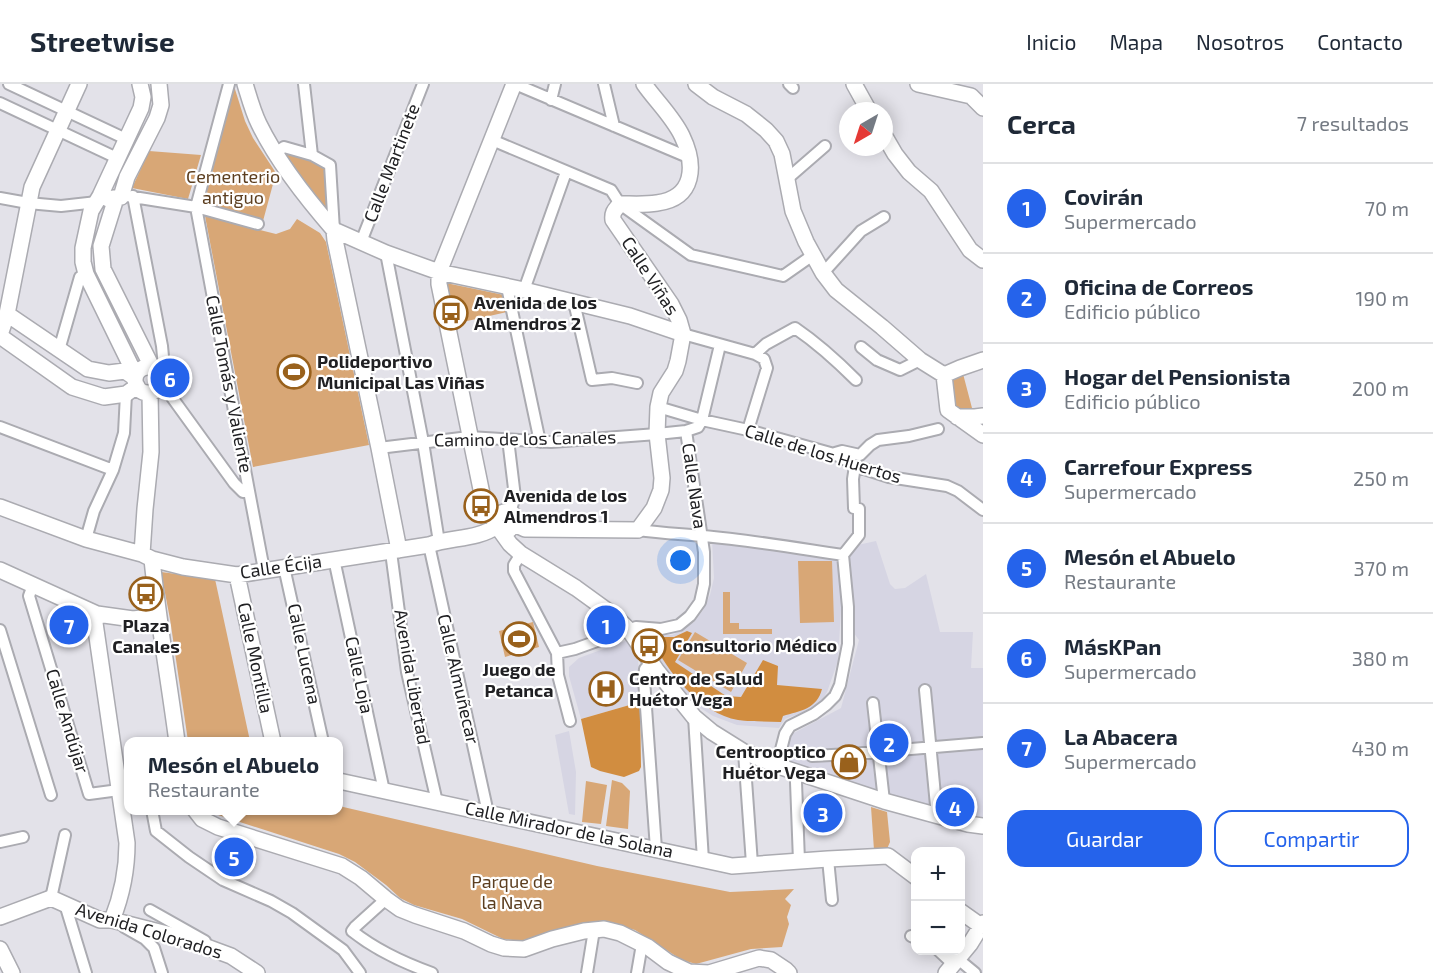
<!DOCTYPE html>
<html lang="es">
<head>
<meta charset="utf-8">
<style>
  body { margin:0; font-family:"Exo 2",sans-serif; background:#f6f6f7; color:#1f2937 }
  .controls { position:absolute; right:18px; bottom:18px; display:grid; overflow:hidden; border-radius:12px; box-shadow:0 3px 15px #0003 }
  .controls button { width:54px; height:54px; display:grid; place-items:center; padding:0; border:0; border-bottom:2px solid #e0e1e3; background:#fff; color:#1f2937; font:30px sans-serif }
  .compass { position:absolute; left:839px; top:18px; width:54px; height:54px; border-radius:50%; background:#fff; box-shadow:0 3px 15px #0003; rotate:219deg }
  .you { position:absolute; left:681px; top:477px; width:21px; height:21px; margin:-15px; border:4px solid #fff; border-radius:50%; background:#1a73e8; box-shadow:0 0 0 9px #1a73e833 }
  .badge { display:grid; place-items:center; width:39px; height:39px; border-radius:50%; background:#2563eb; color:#fff; font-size:20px; font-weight:700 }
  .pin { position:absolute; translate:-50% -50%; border:3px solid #fff; box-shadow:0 2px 6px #0006 }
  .popup { position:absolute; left:124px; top:653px; width:219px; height:78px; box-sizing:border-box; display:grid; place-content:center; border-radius:12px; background:#fff; filter:drop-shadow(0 2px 4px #0005); font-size:20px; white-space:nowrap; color:#747a83 }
  .popup b { font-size:22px; color:#1f2937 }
  .popup::after { content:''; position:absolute; left:50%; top:100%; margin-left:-12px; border:12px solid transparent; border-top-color:#fff }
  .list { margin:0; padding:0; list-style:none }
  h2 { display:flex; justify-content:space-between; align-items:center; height:78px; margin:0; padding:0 24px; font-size:26px }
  h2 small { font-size:20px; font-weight:400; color:#747a83 }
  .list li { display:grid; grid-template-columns:39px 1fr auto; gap:18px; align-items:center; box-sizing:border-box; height:90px; padding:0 24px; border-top:2px solid #e0e1e3 }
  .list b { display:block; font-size:22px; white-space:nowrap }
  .list p { margin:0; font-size:20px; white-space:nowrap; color:#747a83 }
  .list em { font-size:20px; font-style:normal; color:#747a83 }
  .actions { display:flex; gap:12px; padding:18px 24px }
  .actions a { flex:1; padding:14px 0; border:2px solid #2563eb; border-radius:18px; text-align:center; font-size:21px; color:#2563eb }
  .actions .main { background:#2563eb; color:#fff }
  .map { position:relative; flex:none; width:983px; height:889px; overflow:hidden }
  header { display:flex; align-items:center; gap:36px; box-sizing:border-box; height:84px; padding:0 30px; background:#fff; border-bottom:2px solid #e0e1e3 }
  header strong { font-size:28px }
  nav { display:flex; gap:33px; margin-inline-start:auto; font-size:21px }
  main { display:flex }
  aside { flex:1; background:#fff }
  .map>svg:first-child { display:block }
</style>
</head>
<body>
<header>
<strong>Streetwise</strong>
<nav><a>Inicio</a><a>Mapa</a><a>Nosotros</a><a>Contacto</a></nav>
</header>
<main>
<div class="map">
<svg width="983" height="889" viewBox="0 0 983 889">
  <rect width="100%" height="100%" fill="#e3e2e9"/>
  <path fill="#d6d5e3" d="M712,456L838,474L842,508L838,577L827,608L821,618L806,627L785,635L779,644L737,641L713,632L691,618L666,587L647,555V551H672L682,546L694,538L703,526L710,511L714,494Z
    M876,457L890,500L895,505L905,504L926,490L940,548H973L971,584H983V738L967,735L796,683L785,670L792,650L841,624L859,556L853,548L847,471L853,462Z
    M625,557L630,558L638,573L640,618L581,635L569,592V583L579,574Z
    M569,647L576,688L575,731L569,730L555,651Z"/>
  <path fill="#d8a776" d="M234,2L245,37L253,54L276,89L263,137L203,122L215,72Z
    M149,67L201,71L188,115L132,104Z
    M284,68H287L322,79L326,84L330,131L283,71Z
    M205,132L276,150L290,145L297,135L320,149L326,158L369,361L253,383Z
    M446,199L504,211L507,228L454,240Z
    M962,286L972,324C951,334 953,308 952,295Z
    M798,477H832L834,538L800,539Z
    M161,488L215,495L250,657H188L170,535Z
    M723,508H730V539H739V545H772V550H723Z
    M533,538L539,563L505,573L499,547Z
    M695,548L747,579L731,608L678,576Z
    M612,696L622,699L630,707L628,745L606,742Z
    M586,697L607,701L601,740L582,738Z
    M339,722L597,782L730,808L794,805L785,815L791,821L787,833L789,840L782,863L751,865L696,880L682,876L635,846L606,838L583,840L520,857L503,855L462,835L414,821L400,814L386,801L355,778L339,770L215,730L210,727L339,726Z
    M871,723L887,728L890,758L887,765L874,766Z"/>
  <path fill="#d18d40" d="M687,547L692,549L675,578L726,612L741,613L763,576L778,582L777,601L822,605C817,625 800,627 783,632L781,638C767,637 752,638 738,636C701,630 665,586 651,553H674Z
    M640,618L641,683L639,687L624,693L600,687L591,683L581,635Z"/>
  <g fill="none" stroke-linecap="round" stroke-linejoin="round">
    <defs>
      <path id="street" d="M9,0L126,55
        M304,0L312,71
        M515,0L690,74
        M604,0L614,42
        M789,0L793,4
        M551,16L555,0
        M0,19L117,74
        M492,56L611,106L620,120L691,171L783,192L813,171
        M275,69L284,63L312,71L330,81L334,146
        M787,95L825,62
        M127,112L196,123L258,140
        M133,112L162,262L164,283L160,291
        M0,114L28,119L61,122L97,118
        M361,158L423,0
        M386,169L423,358L439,458
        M823,189L861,147L884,133
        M507,203L540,358
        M524,206L566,88
        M574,218L592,296L612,294L637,299
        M683,250L755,270L764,275L767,284L748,346
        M861,263L877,276L900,286L920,276
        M59,266L80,193L86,190
        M755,270L766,260L795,244C817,259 837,277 856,296
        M160,301L171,312L234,399L243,408L249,407L196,123L229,0
        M658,323L702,336L748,346L834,370L848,377L855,382L889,393L947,402L958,407L983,426
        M0,343L113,386
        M508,355L515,413L510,428
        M379,364L469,353L551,358L657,350L686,347L698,343L702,336L720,261
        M835,369L842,367L860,371L870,361L878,356L909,352L938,345
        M249,407L264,486
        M638,446C660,449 681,450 703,452C750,456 796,464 843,471
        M86,455L94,427L113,386L124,349L126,310
        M429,461L488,729
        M391,468L407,588L437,718
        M521,470L514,481V487L557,569L558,591L570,637
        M334,475L384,707
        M284,483L323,658
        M33,501L29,512L89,710L119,706
        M0,546L51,711
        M557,569L575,565L636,543L661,545L679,541L690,532L700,518L704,500V468L686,347
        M651,579L645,585L644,595L656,765
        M925,606L937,732
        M873,619L884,717
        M694,633L703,776
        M744,668L752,780
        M812,672L851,670L983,659
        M777,681L785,650L790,642L814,630L826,621L835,612L840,601L848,560V523L843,471L859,451V425L854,424L853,395L855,382
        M799,689L796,698L799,777
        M152,726L156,747L189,773L223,796L271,817L292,829L343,866L360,889
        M0,758L23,753
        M828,775L832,816
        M51,814L65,751
        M386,815L355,843L352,847C376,866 404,879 432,889
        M65,820L86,889
        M150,826L205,857
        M124,843L145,855L154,864L162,889
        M911,852L916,854
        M938,866L953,880
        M958,875L975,889
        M587,889L594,846
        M637,889L642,860"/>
      <path id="secondary" d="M245,0C249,13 253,28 259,40C278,79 306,114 334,146L335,156L379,364L399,466
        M514,0L439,188V200L483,415L497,442L510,460L521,470L576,504L616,533L629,546L657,587L694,633L712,648L744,668L784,684L884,717L968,740L983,742
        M696,0L713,13L746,30L766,46L776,57L782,70L793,127L806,158L823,189L836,206L882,243L920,276L944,291
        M854,0L869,27
        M918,0L971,12L983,24
        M884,51L895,70L909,88L931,107L970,166L983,176
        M116,114L101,162L103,185L152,283
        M108,115L121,113L127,93L157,34L161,21L159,0
        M334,146L386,169L439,188L524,206L630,232L683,250
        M7,230L88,285L109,289L125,287L135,294
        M0,251L7,230L32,103L79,0
        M0,252L72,303L104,313L126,310L137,302
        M135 296a13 13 0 1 1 26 0a13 13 0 1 1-26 0Z
        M136,291L130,280L86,190L83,178V164L91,127L100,112L141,24L143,13L140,0
        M944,291L948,326L983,351
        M944,291L960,284L983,276
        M957,333H975L983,332
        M0,423L86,455L142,470L152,475L183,483L237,491L429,461C451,453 477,456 497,442
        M492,434C501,428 515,421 515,439L509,446
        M514,440L525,445L638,446L654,424L661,406L662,394L657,350L658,323L661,309L675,287L678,277L683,250L679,236L671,220L613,136C612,128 615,126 620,120C632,120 645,121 657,119C695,114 696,81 682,52C673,33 656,17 644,0
        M142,470L145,425L151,368L150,309
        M152,475C158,536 169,597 177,658
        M0,486L97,530L133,535L158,532
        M237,491L273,658
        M97,530L95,539L127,759C127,786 122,811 112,836
        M339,697L732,782L828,775L888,772L916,793
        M195,726L202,735L218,743L342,782L361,794L386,815L400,825L415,831L464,847L491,860L504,864L524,865L552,855L584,847L604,845L620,849L648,863L668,878L689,888L709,889L759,874L771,876L786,886L789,889
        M960,827L981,842
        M0,833L51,814L100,836H112L175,852L204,862L231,872L257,889
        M0,865L12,889
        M946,889L970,860L983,839"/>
    </defs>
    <use href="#street" stroke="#ababb1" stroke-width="14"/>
    <use href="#secondary" stroke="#ababb1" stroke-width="18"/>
    <use href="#street" stroke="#fff" stroke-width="10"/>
    <use href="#secondary" stroke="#fff" stroke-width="15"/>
  </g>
  <defs>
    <symbol id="bus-ring" viewBox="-11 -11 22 22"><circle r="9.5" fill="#fff" stroke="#99611c" stroke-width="1.5"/><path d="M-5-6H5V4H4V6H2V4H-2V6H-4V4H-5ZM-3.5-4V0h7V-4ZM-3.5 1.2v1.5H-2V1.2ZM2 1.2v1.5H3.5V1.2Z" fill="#99611c"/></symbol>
    <symbol id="stadium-ring" viewBox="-11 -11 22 22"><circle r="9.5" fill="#fff" stroke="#99611c" stroke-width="1.5"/><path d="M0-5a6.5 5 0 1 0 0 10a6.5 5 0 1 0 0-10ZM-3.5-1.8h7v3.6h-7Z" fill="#99611c"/></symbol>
    <symbol id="hospital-ring" viewBox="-11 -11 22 22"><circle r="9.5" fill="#fff" stroke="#99611c" stroke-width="1.5"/><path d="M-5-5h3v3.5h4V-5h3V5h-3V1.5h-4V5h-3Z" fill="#99611c"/></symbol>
    <symbol id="shop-ring" viewBox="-11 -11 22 22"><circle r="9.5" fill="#fff" stroke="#99611c" stroke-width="1.5"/><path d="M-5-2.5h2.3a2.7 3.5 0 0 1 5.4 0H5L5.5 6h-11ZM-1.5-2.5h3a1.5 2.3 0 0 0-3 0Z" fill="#99611c"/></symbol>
  </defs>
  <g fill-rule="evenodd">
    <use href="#bus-ring" x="432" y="210" width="38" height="38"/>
    <use href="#stadium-ring" x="275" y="269" width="38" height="38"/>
    <use href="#bus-ring" x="462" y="403" width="38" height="38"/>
    <use href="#bus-ring" x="127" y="491" width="38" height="38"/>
    <use href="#stadium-ring" x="500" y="536" width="38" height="38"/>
    <use href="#bus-ring" x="630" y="543" width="38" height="38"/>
    <use href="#hospital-ring" x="587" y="586" width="38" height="38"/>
    <use href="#shop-ring" x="830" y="659" width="38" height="38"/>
  </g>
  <g text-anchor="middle" stroke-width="4.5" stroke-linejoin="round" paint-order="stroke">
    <g font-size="18" fill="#202023" stroke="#fff">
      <text transform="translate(392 79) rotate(-69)" y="6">Calle Martinete</text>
      <text transform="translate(650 192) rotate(57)" y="6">Calle Viñas</text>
      <text transform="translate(229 300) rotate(79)" y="6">Calle Tomás y Valiente</text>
      <text transform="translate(525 355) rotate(-1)" y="6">Camino de los Canales</text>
      <text transform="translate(823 370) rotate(17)" y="6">Calle de los Huertos</text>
      <text transform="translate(694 402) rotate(82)" y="6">Calle Nava</text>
      <text transform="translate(281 483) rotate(-8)" y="6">Calle Écija</text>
      <text transform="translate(304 570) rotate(78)" y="6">Calle Lucena</text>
      <text transform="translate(255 574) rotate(78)" y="6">Calle Montilla</text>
      <text transform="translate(359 591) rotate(78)" y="6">Calle Loja</text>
      <text transform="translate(412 593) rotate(80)" y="6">Avenida Libertad</text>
      <text transform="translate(458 595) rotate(77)" y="6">Calle Almuñecar</text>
      <text transform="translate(67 637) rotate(73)" y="6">Calle Andújar</text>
      <text transform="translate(569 746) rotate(12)" y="6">Calle Mirador de la Solana</text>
      <text transform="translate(149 847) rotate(17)" y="6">Avenida Colorados</text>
    </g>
    <g font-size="18" fill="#5c3e1f" stroke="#fff">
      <text x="233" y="99">Cementerio<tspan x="233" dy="21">antiguo</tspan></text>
      <text x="512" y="804">Parque de<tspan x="512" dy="21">la Nava</tspan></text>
    </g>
    <g font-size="18" font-weight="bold" fill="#202023" stroke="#fff" text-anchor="start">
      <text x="474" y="225">Avenida de los<tspan x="474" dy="21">Almendros 2</tspan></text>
      <text x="317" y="284">Polideportivo<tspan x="317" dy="21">Municipal Las Viñas</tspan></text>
      <text x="504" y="418">Avenida de los<tspan x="504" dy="21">Almendros 1</tspan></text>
      <text x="146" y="548" text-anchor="middle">Plaza<tspan x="146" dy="21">Canales</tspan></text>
      <text x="672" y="568">Consultorio Médico</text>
      <text x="519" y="592" text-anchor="middle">Juego de<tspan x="519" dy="21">Petanca</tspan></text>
      <text x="629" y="601">Centro de Salud<tspan x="629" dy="21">Huétor Vega</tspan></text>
      <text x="826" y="674" text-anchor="end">Centrooptico<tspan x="826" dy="21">Huétor Vega</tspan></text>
    </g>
  </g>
</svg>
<div class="controls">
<button>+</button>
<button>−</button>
</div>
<svg class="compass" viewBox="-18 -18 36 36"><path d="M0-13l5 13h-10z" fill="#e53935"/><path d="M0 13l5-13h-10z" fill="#747a83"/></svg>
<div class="you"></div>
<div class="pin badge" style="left:606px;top:541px">1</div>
<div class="pin badge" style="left:889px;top:659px">2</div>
<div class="pin badge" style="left:823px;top:729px">3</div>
<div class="pin badge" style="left:955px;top:723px">4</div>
<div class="pin badge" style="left:234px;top:773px">5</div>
<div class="popup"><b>Mesón el Abuelo</b>Restaurante</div>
<div class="pin badge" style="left:170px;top:294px">6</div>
<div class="pin badge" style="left:69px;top:541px">7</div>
</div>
<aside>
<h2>Cerca<small>7 resultados</small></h2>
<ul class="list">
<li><span class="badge">1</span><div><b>Covirán</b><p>Supermercado</p></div><em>70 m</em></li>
<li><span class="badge">2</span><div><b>Oficina de Correos</b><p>Edificio público</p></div><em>190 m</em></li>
<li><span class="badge">3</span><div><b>Hogar del Pensionista</b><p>Edificio público</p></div><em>200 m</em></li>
<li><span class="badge">4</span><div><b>Carrefour Express</b><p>Supermercado</p></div><em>250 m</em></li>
<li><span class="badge">5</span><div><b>Mesón el Abuelo</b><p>Restaurante</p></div><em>370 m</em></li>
<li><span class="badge">6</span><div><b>MásKPan</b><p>Supermercado</p></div><em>380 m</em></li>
<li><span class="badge">7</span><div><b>La Abacera</b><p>Supermercado</p></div><em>430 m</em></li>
</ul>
<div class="actions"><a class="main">Guardar</a><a>Compartir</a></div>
</aside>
</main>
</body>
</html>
